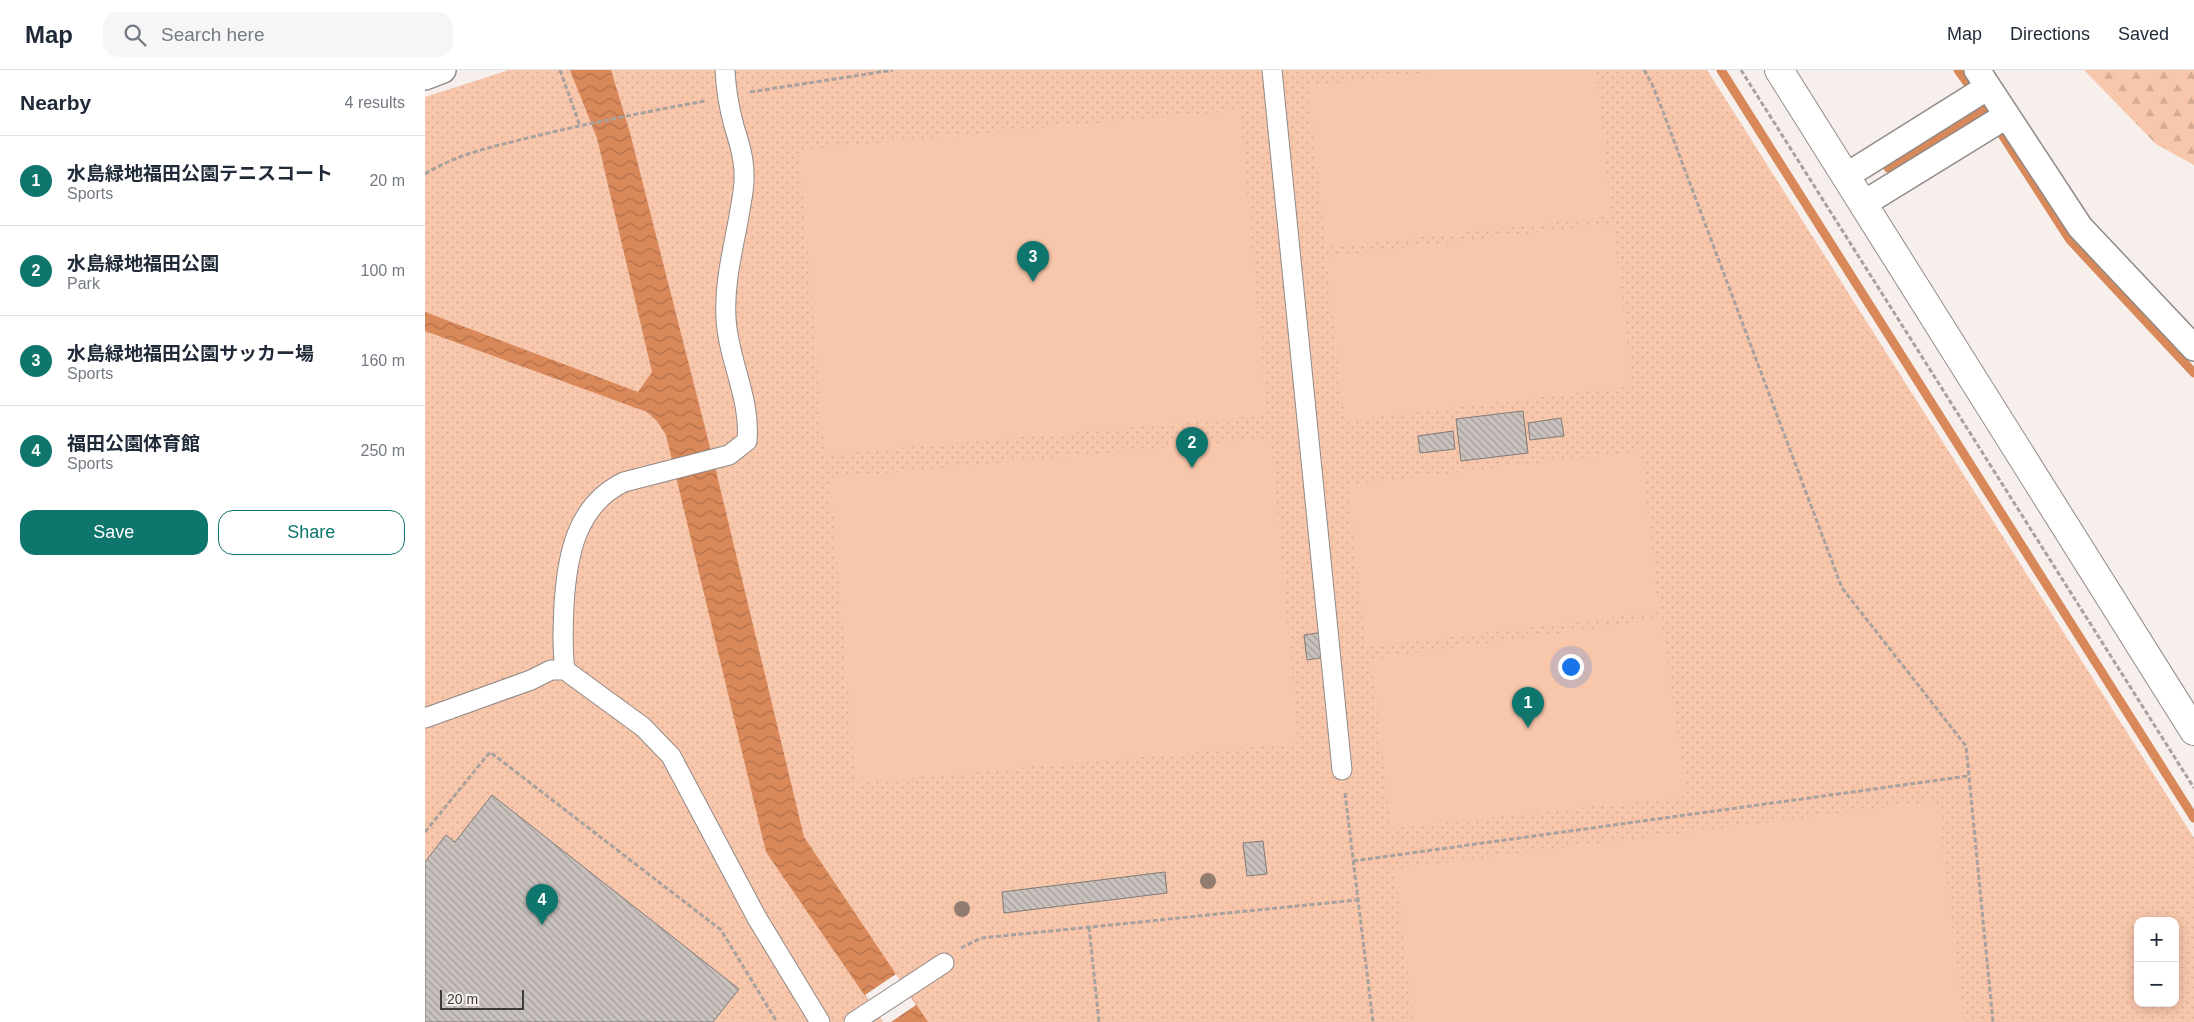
<!DOCTYPE html>
<html lang="en">
<head>
<meta charset="utf-8">
<style>
  body { margin:0; font-family:Helvetica,"Noto Sans JP",sans-serif; background:#f6f6f7; color:#1f2937 }
  .controls { position:absolute; right:15px; bottom:15px; display:grid; overflow:hidden; border-radius:10px; box-shadow:0 2px 12px #0003 }
  .controls button { width:45px; height:45px; display:grid; place-items:center; padding:0; border:0; border-bottom:1px solid #e0e1e3; background:#fff; color:#1f2937; font:25px sans-serif }
  .scale { position:absolute; left:15px; bottom:12px; width:84px; box-sizing:border-box; padding-left:5px; border:2px solid #3d3a38; border-top:0; font-size:14px; line-height:18px; white-space:nowrap; color:#3d3a38; -webkit-text-stroke:4px #f6efeb; paint-order:stroke }
  .you { position:absolute; left:1145px; top:596px; width:18px; height:18px; margin:-12px; border:4px solid #fff; border-radius:50%; background:#1a73e8; box-shadow:0 0 0 8px #1a73e833 }
  .badge { display:grid; place-items:center; width:32px; height:32px; border-radius:50%; background:#0f766e; color:#fff; font-size:16px; font-weight:700 }
  .pin { position:absolute; translate:-50% -41px; filter:drop-shadow(0 1px 2px #0008) }
  .pin::after { content:''; position:absolute; top:26px; width:18px; height:15px; background:inherit; clip-path:polygon(0 0,100% 0,50% 100%) }
  .list { margin:0; padding:0; list-style:none }
  h2 { display:flex; justify-content:space-between; align-items:center; height:65px; margin:0; padding:0 20px; font-size:21px }
  h2 small { font-size:16px; font-weight:400; color:#747a83 }
  .list li { display:grid; grid-template-columns:32px 1fr auto; gap:15px; align-items:center; box-sizing:border-box; height:90px; padding:0 20px; border-top:1px solid #e0e1e3 }
  .list b { display:block; font-size:19px; white-space:nowrap }
  .list p { margin:0; font-size:16px; white-space:nowrap; color:#747a83 }
  .list em { font-size:16px; font-style:normal; color:#747a83 }
  .actions { display:flex; gap:10px; padding:15px 20px }
  .actions a { flex:1; padding:11px 0; border:1px solid #0f766e; border-radius:15px; text-align:center; font-size:18px; color:#0f766e }
  .actions .main { background:#0f766e; color:#fff }
  .icon { flex:none; width:28px; height:28px; fill:none; stroke:currentColor; stroke-width:2; stroke-linecap:round; stroke-linejoin:round }
  .map { position:relative; flex:none; width:1769px; height:952px; overflow:hidden }
  header { display:flex; align-items:center; gap:30px; box-sizing:border-box; height:70px; padding:0 25px; background:#fff; border-bottom:1px solid #e0e1e3 }
  header strong { font-size:24px }
  nav { display:flex; gap:28px; margin-inline-start:auto; font-size:18px }
  .search { width:350px; height:45px; background:#f6f6f7; display:flex; align-items:center; gap:12px; box-sizing:border-box; padding:0 18px; border-radius:15px; color:#747a83; font-size:19px }
  main { display:flex }
  aside { flex:1; background:#fff }
  .map>svg:first-child { display:block }
</style>
</head>
<body>
<header>
<strong>Map</strong>
<div class="search"><svg class="icon" aria-label="search" viewBox="0 0 24 24"><circle cx="10" cy="10" r="6"/><path d="M15 15l6 6"/></svg>Search here</div>
<nav><a>Map</a><a>Directions</a><a>Saved</a></nav>
</header>
<main>
<aside>
<h2>Nearby<small>4 results</small></h2>
<ul class="list">
<li><span class="badge">1</span><div><b>水島緑地福田公園テニスコート</b><p>Sports</p></div><em>20 m</em></li>
<li><span class="badge">2</span><div><b>水島緑地福田公園</b><p>Park</p></div><em>100 m</em></li>
<li><span class="badge">3</span><div><b>水島緑地福田公園サッカー場</b><p>Sports</p></div><em>160 m</em></li>
<li><span class="badge">4</span><div><b>福田公園体育館</b><p>Sports</p></div><em>250 m</em></li>
</ul>
<div class="actions"><a class="main">Save</a><a>Share</a></div>
</aside>
<div class="map">
<svg width="1769" height="952" viewBox="0 0 1769 952">
  <defs>
    <pattern id="forest-firs" width="22" height="20" patternUnits="userSpaceOnUse" patternTransform="scale(1.25)"><rect width="22" height="20" fill="#f8c6ab"/><path d="M5 1l3.5 6h-7zM16 11l3.5 6h-7z" fill="#d6ab94"/></pattern>
    <pattern id="park-dots" width="8" height="8" patternUnits="userSpaceOnUse" patternTransform="scale(1.25)"><rect width="8" height="8" fill="#f8c6ab"/><path d="M2 2h.1M6 6h.1" fill="none" stroke="#d6ab94" stroke-width="1.8" stroke-linecap="round"/></pattern>
    <pattern id="water-waves" width="16" height="10" patternUnits="userSpaceOnUse" patternTransform="scale(1.25)"><rect width="16" height="10" fill="#d9885a"/><path d="M0 5q4-4 8 0t8 0" fill="none" stroke="#b1704b"/></pattern>
    <pattern id="building-back-hatch" width="6" height="6" patternUnits="userSpaceOnUse" patternTransform="scale(1.25)"><rect width="6" height="6" fill="#c8c1be"/><path d="M-1 5l2 2M0 0l6 6M5-1l2 2" fill="none" stroke="#a49e9b"/></pattern>
  </defs>
  <rect width="100%" height="100%" fill="#f6efeb"/>
  <path fill="url(#forest-firs)" d="M1659,0H1769V95L1731,74Z"/>
  <path fill="url(#park-dots)" fill-rule="evenodd" d="M84,0H1282L1769,768V952H0V27ZM1713,851H1750V933H1713Z"/>
  <path fill="#f8c6ab" d="M1022,0H1171L1186,146L901,178L883,16Z
    M815,40L842,345L400,385L374,80Z
    M1188,153L1207,316L920,351L901,187Z
    M846,368L873,673L431,713L405,408Z
    M1216,381L1234,542L941,577L923,415Z
    M1236,549L1262,727L966,758L946,589Z
    M1512,731L1539,952H989L970,799Z"/>
  <path fill="url(#water-waves)" d="M145,0H186L205,63L291,401L379,767L503,952H458L341,782L241,365L232,351L222,342L0,261V242L213,322L227,302L172,68Z"/>
  <path fill="#f6efeb" d="M471,904L491,935L466,952H458L440,925Z"/>
  <g fill="none" stroke-linecap="round" stroke-linejoin="round">
    <path stroke="#d9885a" stroke-width="9" d="M1296,0L1769,748
      M1533,0L1544,15
      M1576,63L1645,170L1769,303
      M1463,98L1560,39"/>
  </g>
  <path fill="url(#building-back-hatch)" stroke="#817b77" d="M1098,341L1103,383L1036,391L1031,349Z
    M1136,348L1139,366L1105,370L1103,353Z
    M1028,361L1030,379L995,383L993,366Z
    M898,562L902,587L882,590L879,565Z
    M67,725L314,919L288,952H0V792L21,765L30,772Z
    M838,771L842,804L822,806L818,773Z
    M740,802L742,823L579,843L577,822Z"/>
  <g fill="none" stroke-linecap="round" stroke-linejoin="round">
    <defs>
      <path id="pedestrian" d="M847,0L917,700
        M140,600C137,578 138,557 139,535C142,486 151,435 199,412L304,385L322,371C326,328 303,290 301,248C299,213 308,180 314,146C316,132 320,118 319,104C319,88 314,72 309,56C304,38 301,19 300,0
        M0,648L106,610L126,600H140L218,657L246,686L332,848L395,952
        M429,952L519,893"/>
      <path id="minor" d="M1552,0L1655,157L1769,278
        M0,7L18,0
        M1421,106L1563,17
        M1438,134L1581,46"/>
      <path id="tertiary" d="M1354,0L1769,661"/>
    </defs>
    <use href="#pedestrian" stroke="#918a87" stroke-width="21"/>
    <use href="#minor" stroke="#918a87" stroke-width="28"/>
    <use href="#tertiary" stroke="#918a87" stroke-width="30"/>
    <path stroke="#a8a29f" stroke-width="3" stroke-dasharray="5 2.5" stroke-linecap="butt" d="M135,0L155,56
      M1219,0L1227,14L1237,39L1417,518L1541,676L1568,952
      M1316,0L1769,718
      M325,22L468,0
      M0,104C35,82 76,75 115,65C170,52 225,41 280,31
      M920,723L948,952
      M0,762L65,682L296,860L352,952
      M928,791L1543,706
      M664,857L674,952
      M536,878L556,868L932,830"/>
    <use href="#pedestrian" stroke="#fff" stroke-width="19"/>
    <use href="#minor" stroke="#fff" stroke-width="25"/>
    <use href="#tertiary" stroke="#fff" stroke-width="28"/>
  </g>
  <g fill="#917d70">
    <circle cx="783" cy="811" r="8"/>
    <circle cx="537" cy="839" r="8"/>
  </g>
</svg>
<div class="controls">
<button>+</button>
<button>−</button>
</div>
<div class="scale">20 m</div>
<div class="you"></div>
<div class="pin badge" style="left:1103px;top:658px">1</div>
<div class="pin badge" style="left:767px;top:398px">2</div>
<div class="pin badge" style="left:608px;top:212px">3</div>
<div class="pin badge" style="left:117px;top:855px">4</div>
</div>
</main>
</body>
</html>
